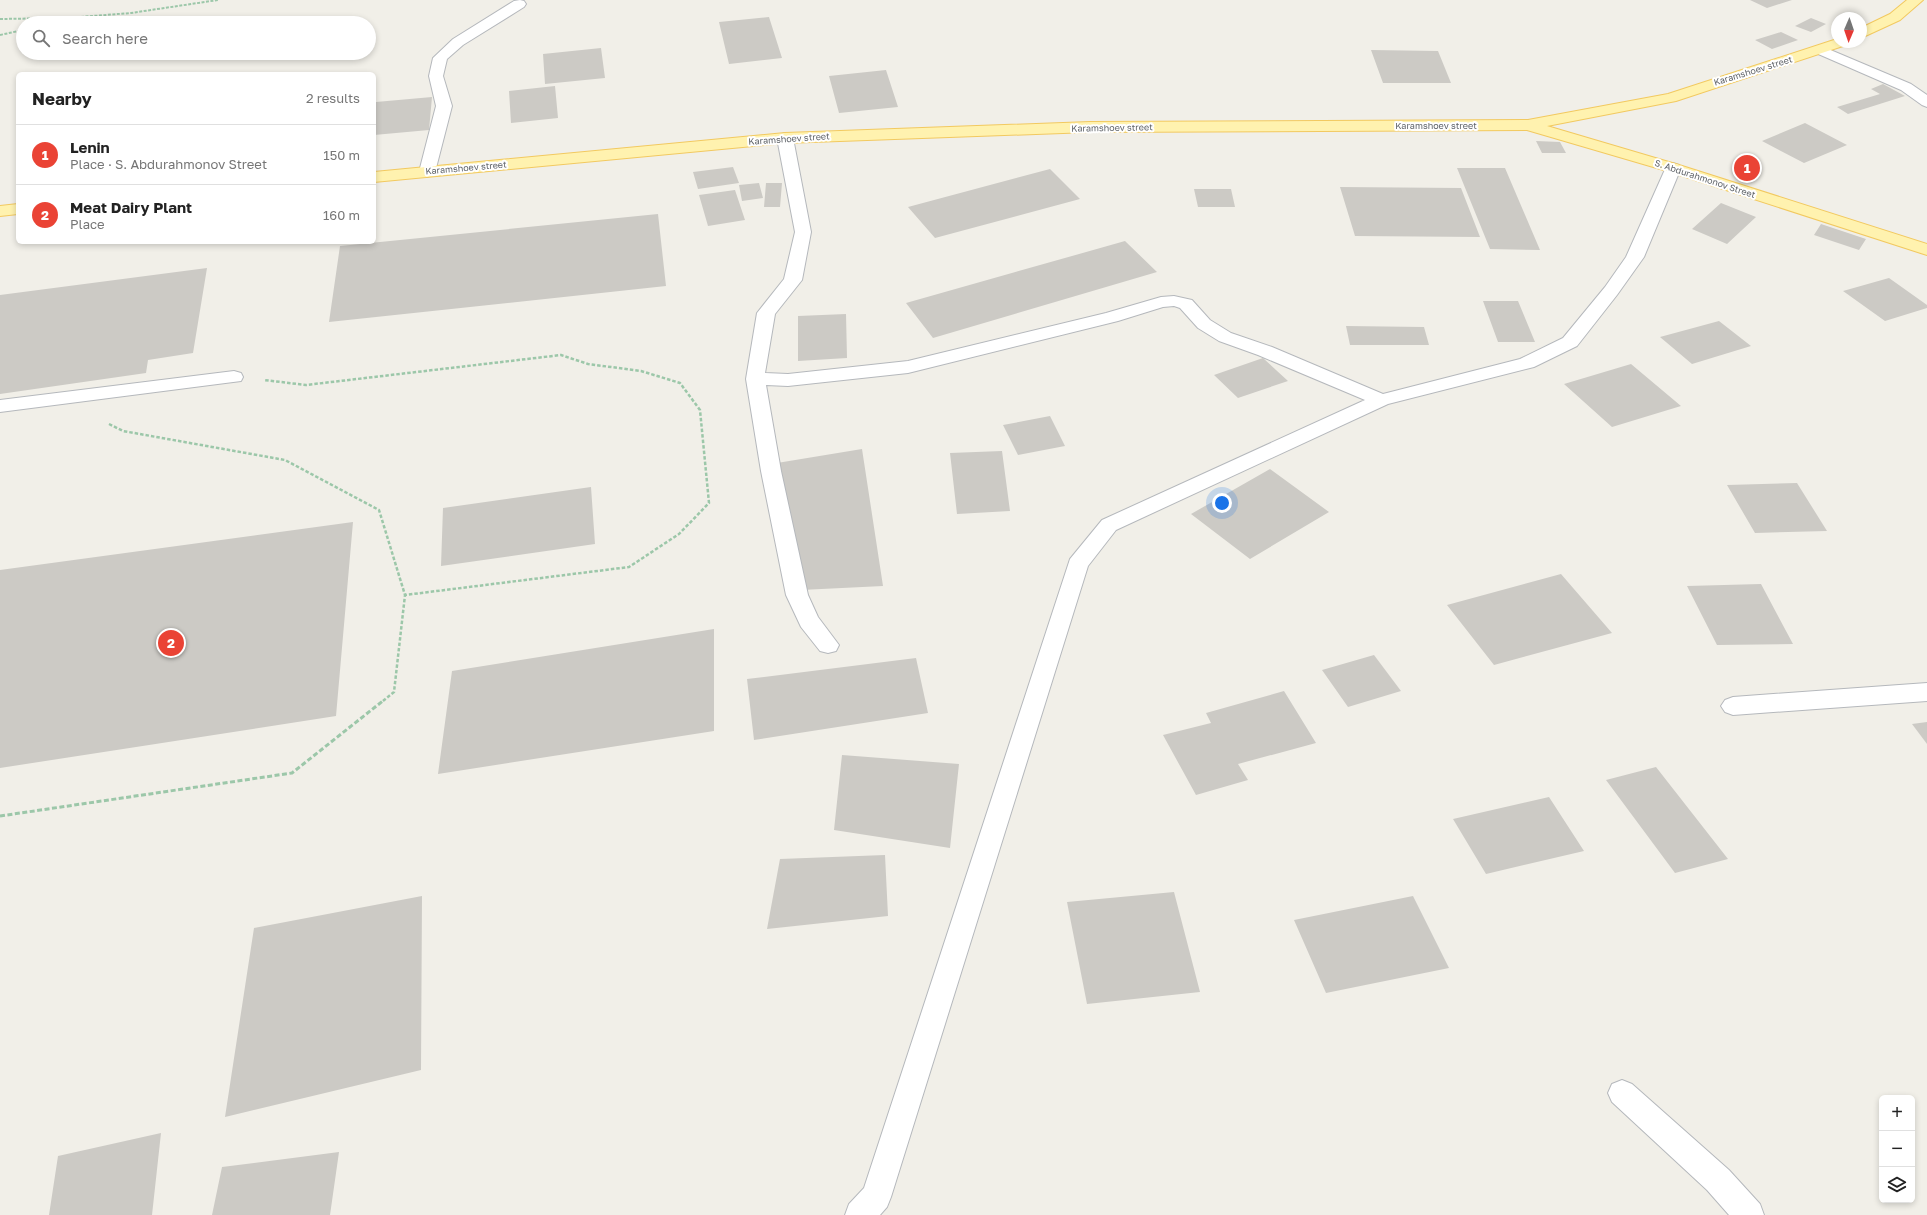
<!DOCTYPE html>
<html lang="en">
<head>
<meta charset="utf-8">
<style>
  body { margin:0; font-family:"Golos Text",sans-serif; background:#f6f6f6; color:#222 }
  .controls { position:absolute; right:12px; bottom:12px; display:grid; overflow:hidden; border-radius:6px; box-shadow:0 2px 6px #0003 }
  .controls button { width:36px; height:36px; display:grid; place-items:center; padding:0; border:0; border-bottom:1px solid #e0e0e0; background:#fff; color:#222; font:20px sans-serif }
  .compass { position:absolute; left:1831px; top:12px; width:36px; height:36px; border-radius:50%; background:#fff; box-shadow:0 2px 6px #0003; rotate:182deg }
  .you { position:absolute; left:1222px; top:503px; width:14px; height:14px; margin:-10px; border:3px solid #fff; border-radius:50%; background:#1a73e8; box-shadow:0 0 0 6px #1a73e833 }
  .badge { display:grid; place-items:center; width:26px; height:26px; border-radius:50%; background:#ea4335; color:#fff; font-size:13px; font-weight:700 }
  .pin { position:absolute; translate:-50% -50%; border:2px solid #fff; box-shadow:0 1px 4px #0006 }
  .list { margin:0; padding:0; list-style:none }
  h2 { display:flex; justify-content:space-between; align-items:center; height:52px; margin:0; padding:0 16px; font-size:17px }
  h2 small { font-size:13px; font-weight:400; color:#767676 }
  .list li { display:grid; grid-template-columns:26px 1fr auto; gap:12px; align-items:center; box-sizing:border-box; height:60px; padding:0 16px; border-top:1px solid #e0e0e0 }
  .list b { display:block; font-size:15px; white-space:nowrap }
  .list p { margin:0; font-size:13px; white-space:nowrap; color:#767676 }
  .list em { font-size:13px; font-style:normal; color:#767676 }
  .icon { flex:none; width:22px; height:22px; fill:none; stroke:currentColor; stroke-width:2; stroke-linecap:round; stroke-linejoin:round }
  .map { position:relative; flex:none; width:1927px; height:1215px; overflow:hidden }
  .search { position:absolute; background:#fff; box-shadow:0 2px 6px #0003; left:16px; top:16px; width:360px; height:44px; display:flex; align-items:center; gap:10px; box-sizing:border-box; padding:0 14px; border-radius:22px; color:#767676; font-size:15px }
  .panel { position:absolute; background:#fff; box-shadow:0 2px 6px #0003; left:16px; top:72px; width:360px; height:172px; border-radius:6px }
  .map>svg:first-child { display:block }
</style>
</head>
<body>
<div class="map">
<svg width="1927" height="1215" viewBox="0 0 1927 1215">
  <rect width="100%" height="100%" fill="#f1efe8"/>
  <path fill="#cccac5" d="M1750,0H1792L1767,8Z
    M769,17L782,58L729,64L719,22Z
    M1811,18L1826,24L1811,32L1795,26Z
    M1781,32L1798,40L1772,49L1755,40Z
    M601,48L605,78L545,84L543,54Z
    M1371,50L1438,51L1451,83H1383Z
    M886,70L898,107L839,113L829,76Z
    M1883,84L1905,96L1848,114L1837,107L1880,94L1871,89Z
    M555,86L558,118L511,123L509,91Z
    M432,97L429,130L374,135L376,102Z
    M1805,123L1847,145L1804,163L1762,141Z
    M1536,141L1560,142L1566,153H1542Z
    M733,167L739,183L698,189L693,172Z
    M1457,168H1505L1540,250L1490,249Z
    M1050,169L1080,199L935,238L908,207Z
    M759,183L763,198L742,201L739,185Z
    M766,183H782L780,207H764Z
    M1340,187L1461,188L1480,237L1355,236Z
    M1194,189H1231L1235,207H1198Z
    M735,190L745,220L708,226L699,195Z
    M1721,203L1756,217L1727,244L1692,229Z
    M658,214L666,286L329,322L340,246Z
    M1821,224L1866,239L1859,250L1814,235Z
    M1125,241L1157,272L933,338L906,303Z
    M207,268L193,353L148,360L146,373L0,394V295Z
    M1889,278L1927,305V308L1885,321L1843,291Z
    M1483,301H1518L1535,342H1498Z
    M846,314L847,358L798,361V316Z
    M1719,321L1751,346L1692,364L1660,337Z
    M1346,326L1424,327L1429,345H1350Z
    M1263,358L1288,381L1238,398L1214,375Z
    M1631,364L1681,406L1612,427L1564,384Z
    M1050,416L1065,446L1018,455L1003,425Z
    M862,449L883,586L801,590L777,463Z
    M1002,451L1010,511L957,514L950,453Z
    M1270,469L1329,512L1250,559L1191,514Z
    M1797,483L1827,531L1755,533L1727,485Z
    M591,487L595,544L441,566L443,508Z
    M353,522L336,716L0,768V570Z
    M1561,574L1612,633L1494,665L1447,605Z
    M1761,584L1793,644L1717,645L1687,586Z
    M714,629V731L438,774L452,671Z
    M1374,655L1401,691L1348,707L1322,670Z
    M916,658L928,713L754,740L747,679Z
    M1284,691L1316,743L1238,764L1248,780L1196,795L1163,735L1211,723L1206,713Z
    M1927,722V744L1912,724Z
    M842,755L959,764L950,848L834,830Z
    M1656,767L1728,859L1675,873L1606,780Z
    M1549,797L1584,851L1486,874L1453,819Z
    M885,855L888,916L767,929L780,859Z
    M1174,892L1200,992L1087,1004L1067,902Z
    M422,896L421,1070L225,1117L254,928Z
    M1413,896L1449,968L1326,993L1294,920Z
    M161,1133L152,1215H49L58,1156Z
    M339,1152L330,1215H212L222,1167Z"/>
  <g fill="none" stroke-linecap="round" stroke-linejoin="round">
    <defs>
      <path id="minor" d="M520,0L524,1L526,4L524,7L463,45L447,59L443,76L452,106L435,172L433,175L427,177L421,175L419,172L436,106L429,76L433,58L453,39L514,1Z
        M1821,46L1911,84L1927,95V107L1922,105L1901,90L1816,53L1814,50L1816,47Z
        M785,133L791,135L793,138L811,232L802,280L775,314L765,373L788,374L908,361L1106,313L1161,297L1174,296L1192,300L1210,320L1231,333L1272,347L1383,394L1520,359L1563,338L1605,287L1626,257L1667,165L1673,163L1679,165L1681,168L1644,257L1617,295L1577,346L1534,367L1388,404L1116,530L1088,566L891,1197L887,1207L880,1215H845L849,1204L864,1188L1070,559L1102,520L1365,400L1258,355L1219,341L1198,328L1180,308L1174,306L1163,307L1118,321L908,373L788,386L766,385L781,471L808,595L818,617L839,645L836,651L828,653L820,651L801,627L786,595L761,471L746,379L757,313L784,279L795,232L777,138L779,135Z
        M234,371L241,373L243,377L241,381L0,412V400Z
        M1927,683V701L1733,715L1725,712L1721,706L1725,700L1733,697Z
        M1622,1080L1632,1084L1729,1170L1760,1204L1764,1215H1729L1707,1190L1612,1102L1608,1093L1612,1084Z"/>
      <path id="major" d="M1907,0H1923L1900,20L1861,38V28L1890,14Z
        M1837,39V42H1848L1846,45L1676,101L1547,126L1679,165L1927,244V255L1667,171L1527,130L1090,132L785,143L374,182V172L785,133L1090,122L1528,120L1668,94Z
        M18,204V214L0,216V206Z"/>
    </defs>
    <use href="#minor" stroke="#b5b8bc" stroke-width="2"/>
    <use href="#major" stroke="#f2c960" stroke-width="2"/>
    <path stroke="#9cc7a9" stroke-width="2" stroke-dasharray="3 1.5" stroke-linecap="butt" d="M0,19L67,18L131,13L218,0
      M52,23L65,19
      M0,35L23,30"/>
    <path stroke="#9cc7a9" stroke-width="2.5" stroke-dasharray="3.5 2" stroke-linecap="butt" d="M109,424L123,431L285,460L379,510L405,595L629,567L679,534L709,503L700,410L680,383L641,371L588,364L561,355L306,385L264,380
      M383,701L394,692L405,595"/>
    <path stroke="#9cc7a9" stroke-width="3" stroke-dasharray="5 2.5" stroke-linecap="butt" d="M0,816L292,773L384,700"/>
    <use href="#minor" fill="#fff" fill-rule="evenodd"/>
    <use href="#major" fill="#fff2af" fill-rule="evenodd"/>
  </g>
  <g text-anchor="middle" stroke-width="4" stroke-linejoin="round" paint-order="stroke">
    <g font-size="9" fill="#5f6368" stroke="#fff">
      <text transform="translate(1753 71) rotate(-17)" y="3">Karamshoev street</text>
      <text x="1436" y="129">Karamshoev street</text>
      <text transform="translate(1112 128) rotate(-1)" y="3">Karamshoev street</text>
      <text transform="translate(789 139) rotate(-4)" y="3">Karamshoev street</text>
      <text transform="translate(466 168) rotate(-5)" y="3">Karamshoev street</text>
      <text transform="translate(1705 179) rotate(18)" y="3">S. Abdurahmonov Street</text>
    </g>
  </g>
</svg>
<div class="controls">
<button>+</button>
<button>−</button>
<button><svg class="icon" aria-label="layers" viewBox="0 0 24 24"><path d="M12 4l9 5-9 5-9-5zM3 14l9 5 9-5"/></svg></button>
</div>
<svg class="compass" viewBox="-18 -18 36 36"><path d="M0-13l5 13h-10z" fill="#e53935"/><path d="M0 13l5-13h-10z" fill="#767676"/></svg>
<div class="you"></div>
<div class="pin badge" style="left:1747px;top:168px">1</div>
<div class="pin badge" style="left:171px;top:643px">2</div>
<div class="search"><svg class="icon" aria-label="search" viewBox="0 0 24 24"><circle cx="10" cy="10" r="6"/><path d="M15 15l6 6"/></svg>Search here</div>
<section class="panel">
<h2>Nearby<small>2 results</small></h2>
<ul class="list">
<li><span class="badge">1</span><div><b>Lenin</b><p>Place · S. Abdurahmonov Street</p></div><em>150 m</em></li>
<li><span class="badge">2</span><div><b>Meat Dairy Plant</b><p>Place</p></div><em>160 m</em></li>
</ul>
</section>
</div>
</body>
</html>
